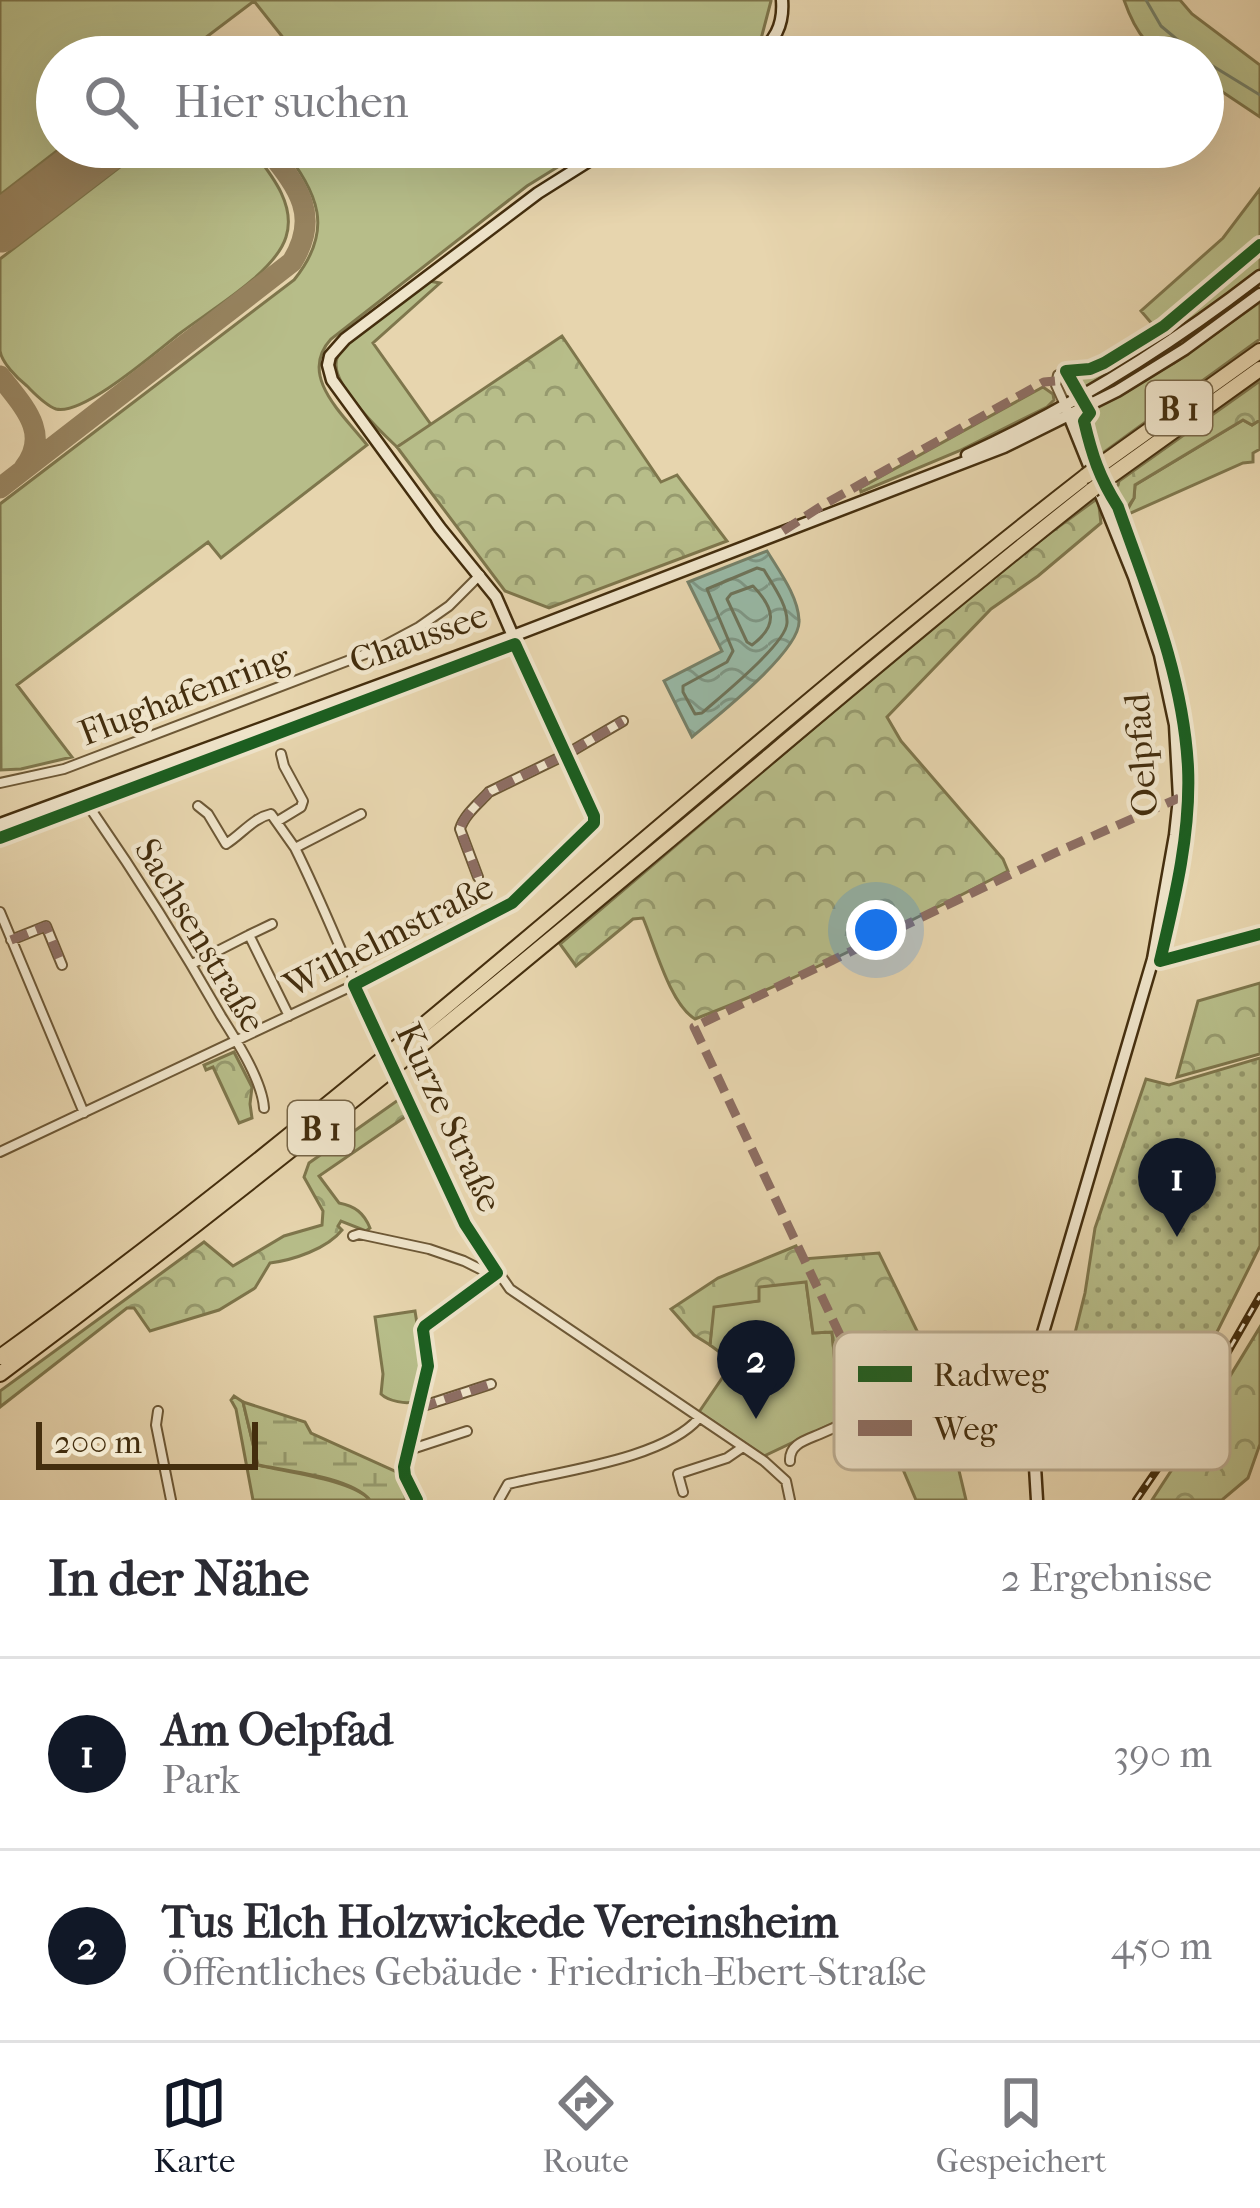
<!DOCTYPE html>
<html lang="de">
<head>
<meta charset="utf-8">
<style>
  body { margin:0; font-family:"IM FELL French Canon",serif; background:#f2f2f3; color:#2b2b33 }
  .scale { position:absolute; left:36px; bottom:30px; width:222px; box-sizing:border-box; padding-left:12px; border:6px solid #442e0e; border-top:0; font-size:33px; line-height:42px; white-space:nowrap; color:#442e0e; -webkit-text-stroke:9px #efe4ca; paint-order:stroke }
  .you { position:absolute; left:876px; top:930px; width:42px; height:42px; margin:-30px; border:9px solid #fff; border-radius:50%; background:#1a73e8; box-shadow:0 0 0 18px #1a73e833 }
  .badge { display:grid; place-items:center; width:78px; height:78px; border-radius:50%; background:#111827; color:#fff; font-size:39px; font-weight:700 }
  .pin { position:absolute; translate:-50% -99px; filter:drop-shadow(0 3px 6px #0008) }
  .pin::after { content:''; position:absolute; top:63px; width:42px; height:36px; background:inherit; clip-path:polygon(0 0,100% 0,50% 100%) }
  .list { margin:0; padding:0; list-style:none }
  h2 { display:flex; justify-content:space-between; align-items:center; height:156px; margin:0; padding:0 48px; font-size:51px }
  h2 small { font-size:39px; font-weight:400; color:#7c7c81 }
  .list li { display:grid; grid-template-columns:78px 1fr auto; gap:36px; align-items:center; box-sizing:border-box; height:192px; padding:0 48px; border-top:3px solid #e1e1e2 }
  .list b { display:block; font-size:45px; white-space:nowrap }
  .list p { margin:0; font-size:39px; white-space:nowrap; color:#7c7c81 }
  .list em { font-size:39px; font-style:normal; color:#7c7c81 }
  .icon { flex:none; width:66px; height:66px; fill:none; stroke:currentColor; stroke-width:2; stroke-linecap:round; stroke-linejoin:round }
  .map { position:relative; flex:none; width:1260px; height:1500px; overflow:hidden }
  .search { position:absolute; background:#fff; box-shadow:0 12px 48px #0002; left:36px; right:36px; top:36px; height:132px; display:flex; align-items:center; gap:30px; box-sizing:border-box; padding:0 42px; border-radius:66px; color:#7c7c81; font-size:45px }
  .sheet { height:540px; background:#fff }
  nav { display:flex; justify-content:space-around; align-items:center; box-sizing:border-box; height:168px; border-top:3px solid #e1e1e2; background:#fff; font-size:33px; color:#7c7c81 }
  nav a { display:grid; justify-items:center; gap:6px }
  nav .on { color:#111827 }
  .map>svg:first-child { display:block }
</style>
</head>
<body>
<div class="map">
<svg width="1260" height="1500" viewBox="0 0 1260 1500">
  <defs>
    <pattern id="forest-crowns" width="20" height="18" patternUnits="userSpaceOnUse" patternTransform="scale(3)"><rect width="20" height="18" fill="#b7bd89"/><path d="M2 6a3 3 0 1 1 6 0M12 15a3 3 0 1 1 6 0" fill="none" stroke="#969a6e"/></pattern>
    <pattern id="wetland-marsh" width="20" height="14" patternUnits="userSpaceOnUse" patternTransform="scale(3)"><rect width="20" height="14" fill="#b7bd89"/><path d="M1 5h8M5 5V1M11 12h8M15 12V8" fill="none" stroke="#969a6e"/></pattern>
    <pattern id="garden-dots" width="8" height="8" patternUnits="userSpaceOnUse" patternTransform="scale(3)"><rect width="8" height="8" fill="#b7bd89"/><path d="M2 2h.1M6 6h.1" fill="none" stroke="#969a6e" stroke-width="1.8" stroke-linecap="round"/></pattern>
    <pattern id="water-waves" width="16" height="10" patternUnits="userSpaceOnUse" patternTransform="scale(3)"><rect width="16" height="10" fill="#98b9a6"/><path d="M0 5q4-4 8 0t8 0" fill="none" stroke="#7e9786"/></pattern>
  </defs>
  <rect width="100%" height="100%" fill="#e7d5ae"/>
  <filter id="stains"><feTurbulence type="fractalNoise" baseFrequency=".00167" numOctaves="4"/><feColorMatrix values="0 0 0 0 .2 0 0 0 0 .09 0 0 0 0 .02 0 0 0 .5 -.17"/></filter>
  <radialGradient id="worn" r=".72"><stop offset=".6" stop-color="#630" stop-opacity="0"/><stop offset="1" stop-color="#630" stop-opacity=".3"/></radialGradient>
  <path fill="#b7bd89" stroke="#7e764c" stroke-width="3" d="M0,0H771V1L761,39L733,57H264L285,40L254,1L180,57H57V147H62L0,195Z
    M1124,0H1180L1192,14L1260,65V117L1203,79V57C1194,57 1182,59 1173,57C1147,53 1132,23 1124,0Z
    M146,147H250C268,171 297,203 286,237C275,273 209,311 179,334C157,351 83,416 56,409C45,405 35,394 27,386C17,378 2,363 0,351C0,326 0,285 0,259Z
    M282,147H590L527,186L331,339C297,376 344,415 367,445L221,558L208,542L17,685L72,757L21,769L1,770L0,504L294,280C335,229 318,194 282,147Z
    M1260,189V237L1196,292L1153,325L1141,311L1223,238Z
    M1260,252V269C1203,314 1144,354 1081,391L1072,376C1132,369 1216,293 1260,252Z
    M429,281L440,283L373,343L432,426L397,447C380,431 336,388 336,365C336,356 339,354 344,347Z
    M1260,302V339L1096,458L1086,423L1092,408L1174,363Z
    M1043,387L1053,394L1054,400L1047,407L959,451L861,492L860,488Z
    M1243,420L1252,425L1260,420V449L1253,453V462L1243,463L1124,516L1134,498L1135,485Z
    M806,1281L813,1333L832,1332L836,1374L853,1373L865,1408L764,1456L699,1412L733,1362L710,1345L713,1306L758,1301V1287Z
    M415,1311L424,1367L416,1401C407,1405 388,1401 381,1394L383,1374L375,1317Z
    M967,1376L981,1448L956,1458L966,1500H916L879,1413Z
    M234,1396L243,1402L258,1465C287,1472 353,1480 370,1500H253L236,1409L231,1400Z"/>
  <path fill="url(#forest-crowns)" stroke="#7e764c" stroke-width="3" d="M562,336L661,482L677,475L727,541L549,608L505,591L397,447Z
    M1260,381V420L1252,425L1243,420L1135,485L1134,498L1123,514L1121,506L1110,491L1118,485L1119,481Z
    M1098,498L1101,523L1038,576L991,609L887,717L901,741L1003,859L1008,871C906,923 803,978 695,1019C670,1004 655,946 643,918L633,919L576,966L560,944L901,654L1035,544Z
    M1260,983V1054L1177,1077L1198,1001Z
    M234,1052L252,1087L250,1104L252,1118L239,1123L213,1067L206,1070L204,1065Z
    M401,1098L408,1115L319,1176L339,1203C355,1206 364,1213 370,1228L366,1231L341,1221L338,1226L342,1230C327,1249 293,1260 270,1263L255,1288L219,1310L150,1331L134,1308H127L0,1407V1391L204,1242L233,1266L284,1236L322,1225L323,1211L304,1177L309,1163Z
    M796,1246L803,1259L879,1253L939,1376L865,1408L853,1374H836L832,1332L813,1333L806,1282L759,1287V1301L714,1307L710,1345L694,1335L671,1309L718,1278Z
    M1260,1327V1444L1248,1478L1222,1500H1152L1188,1445Z"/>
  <path fill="url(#wetland-marsh)" stroke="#7e764c" stroke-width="3" d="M243,1402L305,1422L311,1433L401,1474L413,1500H370C351,1477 288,1471 258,1465Z"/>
  <path fill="url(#garden-dots)" stroke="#7e764c" stroke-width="3" d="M1260,1058V1246L1212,1342L1173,1407L1159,1398L1144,1420L1067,1365L1085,1293L1095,1228L1146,1079L1169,1085Z"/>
  <path fill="url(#water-waves)" stroke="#768169" stroke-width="3" d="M767,551C779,571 798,596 799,620C802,650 717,716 692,737L664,681L722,651L688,582Z"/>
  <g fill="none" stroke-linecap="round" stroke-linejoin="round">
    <path stroke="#6e745a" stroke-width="3" d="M757,568L764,570C772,584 788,605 787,623C786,644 720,697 702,713L695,714L683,692V686L727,662L733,651L707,589Z
      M753,586C774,608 779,625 752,645L747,642L727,599L731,594Z"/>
    <path stroke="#768169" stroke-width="3" d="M1146,0L1161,26L1198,57
      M1203,60L1260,95"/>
    <path stroke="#96825e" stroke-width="21" d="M0,376C22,405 52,433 24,468
      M0,488L292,262C322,214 296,185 266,147"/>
    <path stroke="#96825e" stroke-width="51" d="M0,227L105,147"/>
    <defs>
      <path id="street" d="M1065,405L1056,385L1058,375L1104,363L1164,326L1260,245
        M0,783L64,769L376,650L419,627L449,606L480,575
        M85,793L92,811C139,879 180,944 221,1016C236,1040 262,1080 264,1108
        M198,806L208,814L226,844C242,834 253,818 271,814L295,848
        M361,814L295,848C325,908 348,970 377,1030
        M278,821L301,807L303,801L284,766L281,754
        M478,877L460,829C464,815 479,803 489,792L565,755L623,721
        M0,912L84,1113
        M272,924L249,935L289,1016
        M11,940L46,926L62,965
        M192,964L249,935
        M404,1093L465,1224L510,1289L764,1461L786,1481L790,1500
        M0,1152L354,985L509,905L590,830L594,816L538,698L513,636
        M353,1236L359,1234L429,1249L464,1261L490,1274
        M420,1407L491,1384
        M158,1411L156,1425L171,1500
        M409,1450L467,1431
        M790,1461C789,1444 806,1440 820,1434L1042,1336
        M683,1492L678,1474L727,1458L743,1447
        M417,1500L405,1476L404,1467L428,1366L423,1330L425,1326L497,1273
        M499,1500L508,1484C561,1471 664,1459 699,1418"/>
      <path id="secondary" d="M754,57C775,42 784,25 782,0
        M967,455C1074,406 1167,348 1260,276
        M513,636L496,597L440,528L332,380L328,365L330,356L345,339L538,193L611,147
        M0,824L513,636L1004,447L1117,391L1185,349L1260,294
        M1037,1500L1032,1417L1042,1336L1153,959L1175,835L1179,798L1175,725L1160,655L1134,577L1065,406"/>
      <path id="highway" d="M1099,466L1260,351
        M1105,480L1260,369
        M0,1357C379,1084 718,763 1086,476
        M0,1374C215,1213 425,1045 631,872C785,744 935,614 1092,490"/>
    </defs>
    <use href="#street" stroke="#6d5836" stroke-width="12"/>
    <use href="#secondary" stroke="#442e0e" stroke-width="15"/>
    <use href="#highway" stroke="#442e0e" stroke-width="18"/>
    <use href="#street" stroke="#efe4ca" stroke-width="8"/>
    <use href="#secondary" stroke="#efe4ca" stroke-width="10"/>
    <use href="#highway" stroke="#e7d5ae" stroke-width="14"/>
    <defs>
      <path id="rail" d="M1136,1500L1178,1439L1260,1296"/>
    </defs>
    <use href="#rail" stroke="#442e0e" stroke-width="8"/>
    <use href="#rail" stroke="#efe4ca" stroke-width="3" stroke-dasharray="9" stroke-linecap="butt"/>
    <defs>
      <path id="street-bridge" d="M377,1030L404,1093"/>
      <path id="highway-bridge" d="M1086,476L1099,466
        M1092,490L1105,480"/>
    </defs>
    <use href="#street-bridge" stroke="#6d5836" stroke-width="12" stroke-linecap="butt"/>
    <use href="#highway-bridge" stroke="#442e0e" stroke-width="18" stroke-linecap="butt"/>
    <use href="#street-bridge" stroke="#efe4ca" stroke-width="8"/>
    <use href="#highway-bridge" stroke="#e7d5ae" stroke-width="14"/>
    <path stroke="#8d6e63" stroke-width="9" stroke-dasharray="18 9" stroke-linecap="butt" d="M783,531L823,505L1044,382L1055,381
      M478,877L460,829C464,815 479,803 489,792L565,755L623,721
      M11,940L46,926L62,965
      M419,1408L491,1384
      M875,1409L694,1027L1057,852L1179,798"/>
    <defs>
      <path id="cycleway" d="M1260,245L1164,326L1104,363L1090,369L1066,371L1090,413L1084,421C1092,455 1099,477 1118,507C1148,592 1183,675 1188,767C1191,832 1175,898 1160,961L1260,934
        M0,838L515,644L594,816V823L512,903L354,985L465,1224L497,1273L425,1326L423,1330L428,1366L404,1467L405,1476L417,1500"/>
    </defs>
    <use href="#cycleway" stroke="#efe4ca" stroke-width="20"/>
    <use href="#cycleway" stroke="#1b5e20" stroke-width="12"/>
  </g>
  <g text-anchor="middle" stroke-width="9" stroke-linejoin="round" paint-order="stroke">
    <g fill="#efe4ca" stroke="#776546" stroke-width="3">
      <rect x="1146" y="381" width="66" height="54" rx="9"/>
      <rect x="288" y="1101" width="66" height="54" rx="9"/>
    </g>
    <g font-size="33" font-weight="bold" fill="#442e0e">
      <text x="1179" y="420">B 1</text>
      <text x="321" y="1140">B 1</text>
    </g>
    <g font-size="36" fill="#442e0e" stroke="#efe4ca">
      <text transform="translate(418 637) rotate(-20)" y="13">Chaussee</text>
      <text transform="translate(184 694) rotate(-21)" y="13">Flughafenring</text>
      <text transform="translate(1140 755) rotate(-94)" y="13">Oelpfad</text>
      <text transform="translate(201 935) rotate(59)" y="13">Sachsenstraße</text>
      <text transform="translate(388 935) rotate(-27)" y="13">Wilhelmstraße</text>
      <text transform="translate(450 1117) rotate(65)" y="13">Kurze Straße</text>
    </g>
  </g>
  <rect x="834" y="1332" width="396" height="138" rx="18" fill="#efe4ca" stroke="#bcad92" stroke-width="3"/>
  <rect x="858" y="1366" width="54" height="16" fill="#1b5e20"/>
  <rect x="858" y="1420" width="54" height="16" fill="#8d6e63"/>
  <g font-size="33" fill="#442e0e">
    <text x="933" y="1386">Radweg</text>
    <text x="933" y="1440">Weg</text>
  </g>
  <rect width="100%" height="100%" filter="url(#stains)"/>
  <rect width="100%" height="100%" fill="url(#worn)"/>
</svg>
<div class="scale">200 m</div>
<div class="you"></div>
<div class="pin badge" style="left:1177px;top:1237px">1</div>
<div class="pin badge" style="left:756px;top:1419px">2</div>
<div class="search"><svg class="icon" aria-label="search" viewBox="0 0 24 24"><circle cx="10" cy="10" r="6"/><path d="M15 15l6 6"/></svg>Hier suchen</div>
</div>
<section class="sheet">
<h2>In der Nähe<small>2 Ergebnisse</small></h2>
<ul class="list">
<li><span class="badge">1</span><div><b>Am Oelpfad</b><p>Park</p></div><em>390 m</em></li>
<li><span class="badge">2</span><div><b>Tus Elch Holzwickede Vereinsheim</b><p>Öffentliches Gebäude · Friedrich-Ebert-Straße</p></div><em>450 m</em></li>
</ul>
</section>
<nav>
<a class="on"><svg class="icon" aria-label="map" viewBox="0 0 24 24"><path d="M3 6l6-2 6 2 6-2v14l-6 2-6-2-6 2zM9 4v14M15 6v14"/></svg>Karte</a>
<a><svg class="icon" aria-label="directions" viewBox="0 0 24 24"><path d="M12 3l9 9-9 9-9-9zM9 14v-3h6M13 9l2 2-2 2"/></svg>Route</a>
<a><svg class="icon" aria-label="saved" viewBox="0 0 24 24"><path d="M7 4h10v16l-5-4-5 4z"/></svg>Gespeichert</a>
</nav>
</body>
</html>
